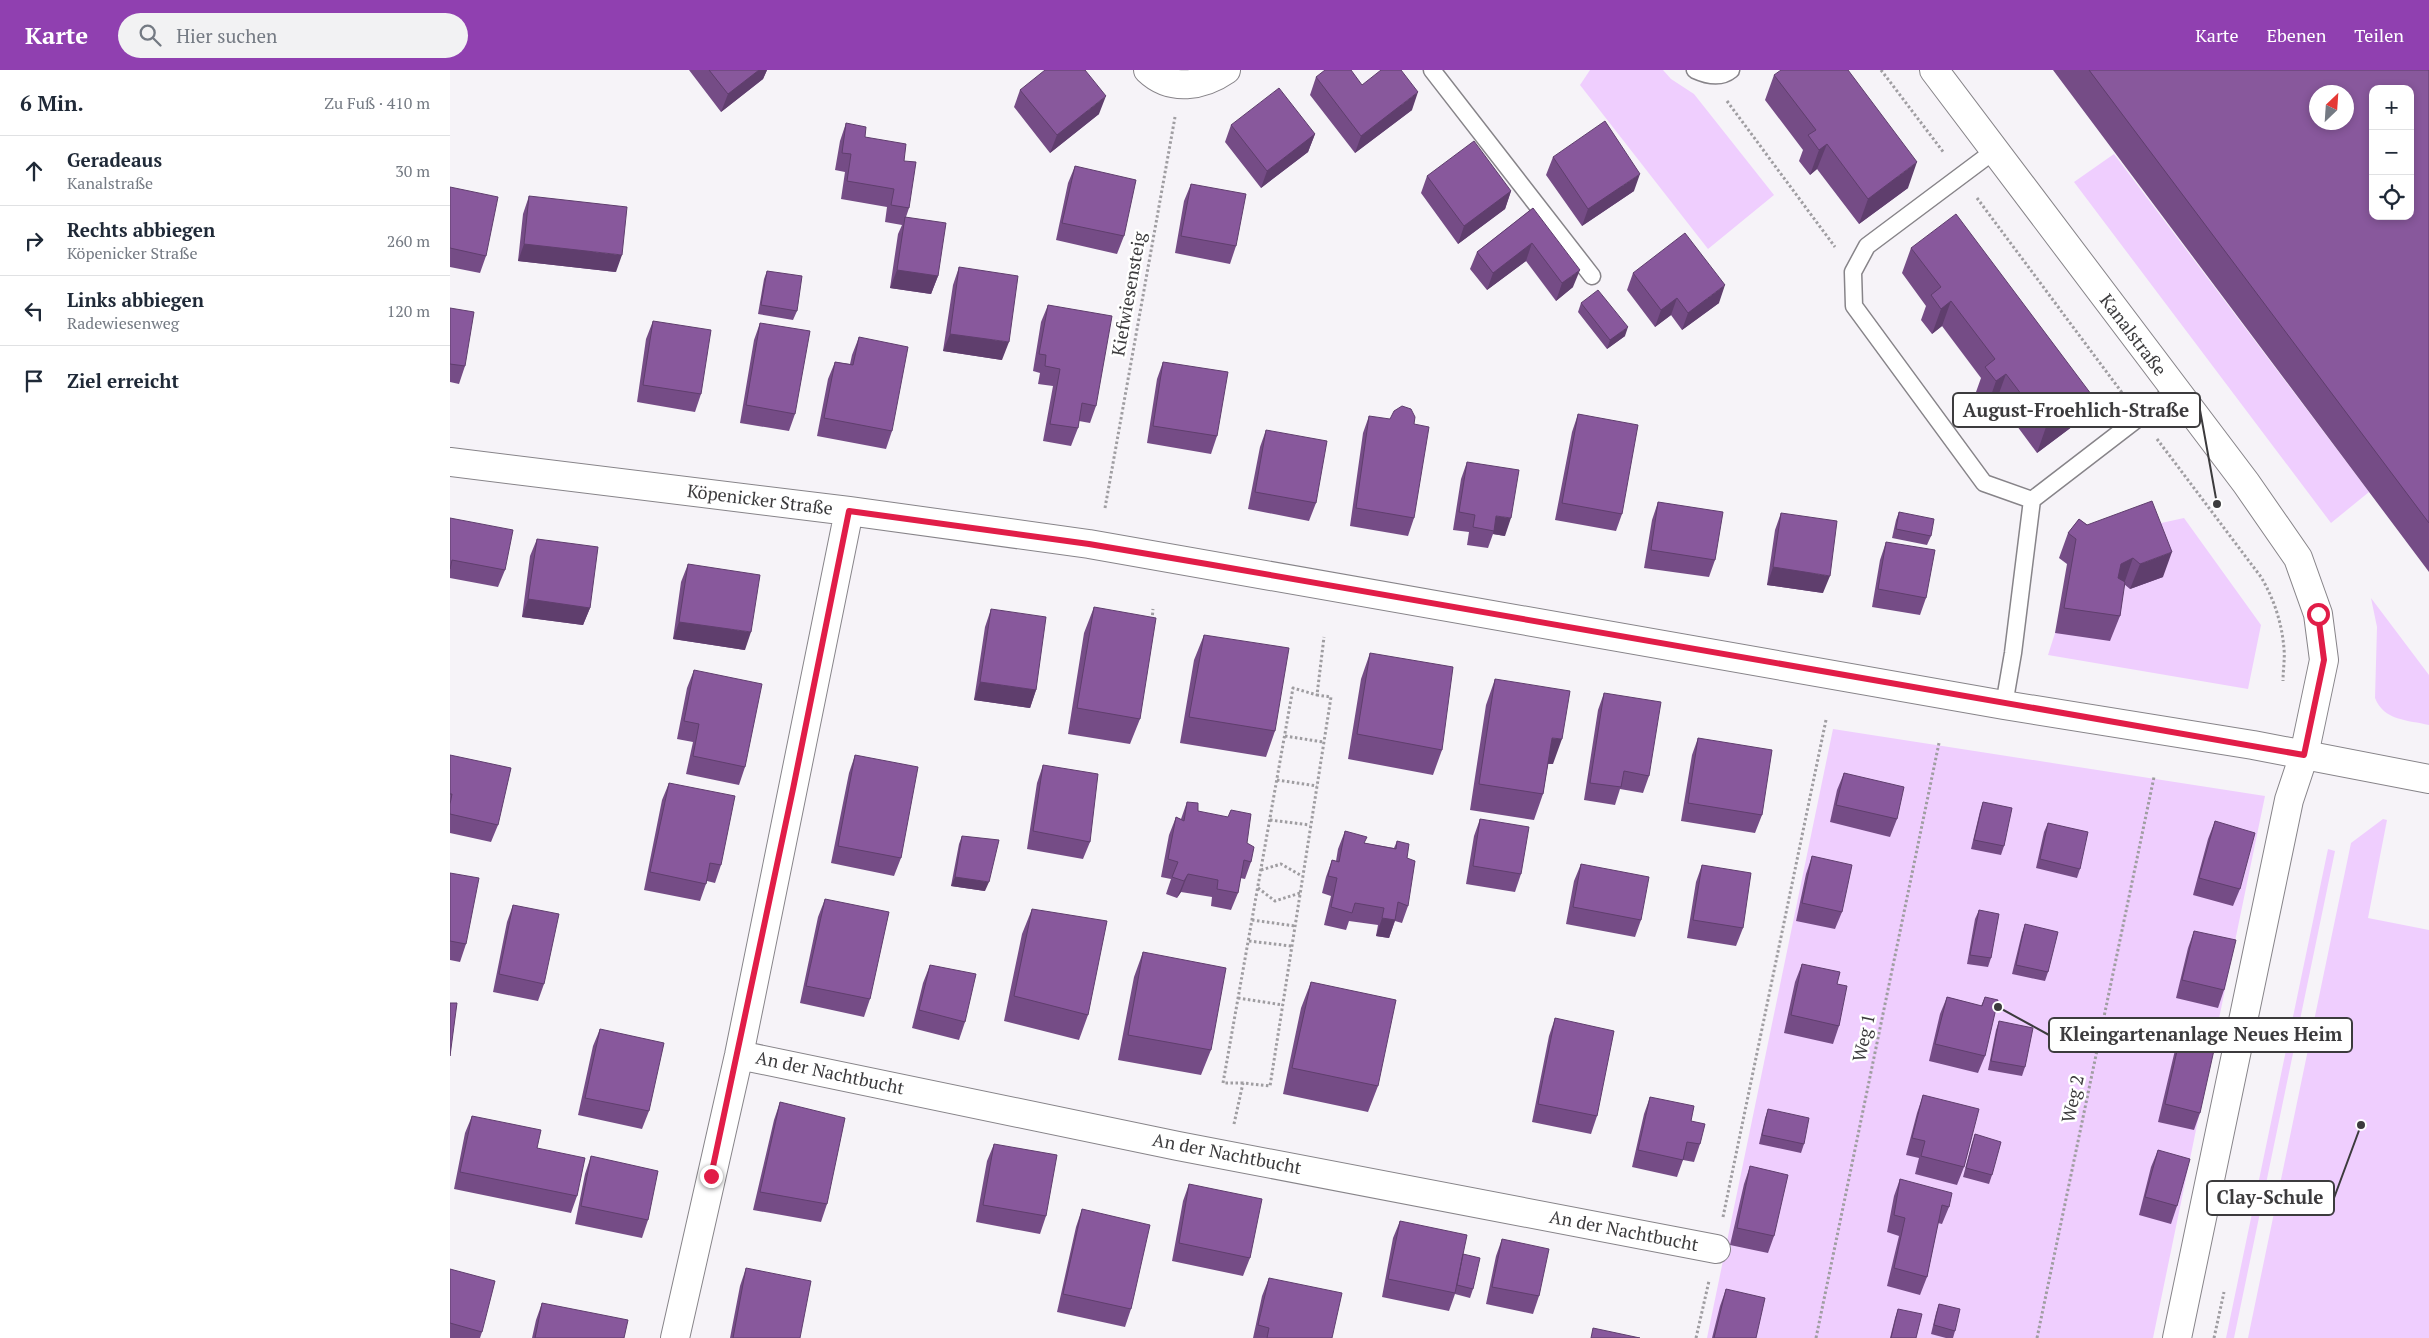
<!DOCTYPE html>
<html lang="de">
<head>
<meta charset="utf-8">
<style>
  body { margin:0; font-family:"PT Serif",serif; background:#f2f2f3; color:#1f2937 }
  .controls { position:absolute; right:15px; top:15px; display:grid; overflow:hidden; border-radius:10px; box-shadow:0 2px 8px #0003 }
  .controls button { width:45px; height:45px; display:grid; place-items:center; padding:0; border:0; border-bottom:1px solid #e0e1e3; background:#fff; color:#1f2937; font:25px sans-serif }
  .compass { position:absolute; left:1859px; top:15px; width:45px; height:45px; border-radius:50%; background:#fff; box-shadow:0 2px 8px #0003; rotate:25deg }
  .stop { position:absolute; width:15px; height:15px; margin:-11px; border:4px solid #e11d48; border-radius:50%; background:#fff }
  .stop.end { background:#e11d48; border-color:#fff; box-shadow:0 1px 5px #0008 }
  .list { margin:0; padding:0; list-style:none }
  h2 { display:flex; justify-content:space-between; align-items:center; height:65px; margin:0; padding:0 20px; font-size:21px }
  h2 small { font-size:16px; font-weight:400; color:#747a83 }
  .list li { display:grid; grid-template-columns:32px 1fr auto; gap:15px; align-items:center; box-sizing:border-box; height:70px; padding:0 20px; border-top:1px solid #e0e1e3 }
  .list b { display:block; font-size:19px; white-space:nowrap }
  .list p { margin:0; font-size:16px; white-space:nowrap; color:#747a83 }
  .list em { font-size:16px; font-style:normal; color:#747a83 }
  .icon { flex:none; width:28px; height:28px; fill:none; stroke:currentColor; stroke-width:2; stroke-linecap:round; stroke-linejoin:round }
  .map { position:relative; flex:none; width:1979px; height:1268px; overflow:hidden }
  header { display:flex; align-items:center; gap:30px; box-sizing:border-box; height:70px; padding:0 25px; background:#9040b0; color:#fff }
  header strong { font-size:24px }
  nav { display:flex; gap:28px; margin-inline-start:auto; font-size:18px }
  .search { width:350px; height:45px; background:#f2f2f3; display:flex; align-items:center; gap:12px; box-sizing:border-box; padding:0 18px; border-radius:28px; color:#747a83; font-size:19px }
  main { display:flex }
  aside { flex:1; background:#fff }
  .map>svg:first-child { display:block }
</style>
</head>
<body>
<header>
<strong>Karte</strong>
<div class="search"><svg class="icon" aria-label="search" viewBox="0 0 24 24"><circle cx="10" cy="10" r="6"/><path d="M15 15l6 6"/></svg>Hier suchen</div>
<nav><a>Karte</a><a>Ebenen</a><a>Teilen</a></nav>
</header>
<main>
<aside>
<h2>6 Min.<small>Zu Fuß · 410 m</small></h2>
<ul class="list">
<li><svg class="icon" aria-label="ahead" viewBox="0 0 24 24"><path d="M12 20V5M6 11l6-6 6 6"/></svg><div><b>Geradeaus</b><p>Kanalstraße</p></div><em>30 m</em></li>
<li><svg class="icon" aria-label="right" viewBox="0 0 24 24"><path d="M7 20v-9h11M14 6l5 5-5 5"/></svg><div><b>Rechts abbiegen</b><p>Köpenicker Straße</p></div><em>260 m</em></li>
<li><svg class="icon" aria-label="left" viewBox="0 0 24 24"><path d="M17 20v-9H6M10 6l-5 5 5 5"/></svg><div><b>Links abbiegen</b><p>Radewiesenweg</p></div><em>120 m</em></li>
<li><svg class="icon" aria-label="arrive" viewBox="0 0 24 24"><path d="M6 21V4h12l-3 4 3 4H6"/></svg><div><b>Ziel erreicht</b></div></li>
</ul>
</aside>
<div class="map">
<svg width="1979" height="1268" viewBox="0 0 1979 1268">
  <rect width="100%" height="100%" fill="#f6f3f8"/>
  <path fill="#efcefe" d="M1140,0H1213L1221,9L1244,24L1324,125L1258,179L1130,15Z
    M1664,84L1919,422L1881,453L1624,112Z
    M1734,448L1811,555L1798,619L1598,585L1605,563L1665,538L1693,457Z
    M1921,528L1979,605V655C1958,650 1934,651 1925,628L1927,557Z
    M1383,659L1815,726L1703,1268H1257Z
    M1933,749L1937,750L1918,848L1979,860V1268H1798L1901,773Z
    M1878,779L1885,781L1784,1268H1776Z"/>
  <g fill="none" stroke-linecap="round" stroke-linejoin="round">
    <defs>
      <path id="lane" d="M982,0L1142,206
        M1245,0C1256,5 1270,9 1281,0
        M1544,81L1417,176L1403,202L1404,236L1534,413L1582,430
        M1554,635L1563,583L1582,430L1725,320"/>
      <path id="street" d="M698,0C721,22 753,16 776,0
        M0,392L399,441L639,474L1554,635L1803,675L1979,709
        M289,985L728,1076L1266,1179
        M225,1268L289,985L399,441"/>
      <path id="secondary" d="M1484,0L1796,413L1848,488L1868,544L1874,590L1854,685L1839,730L1727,1268"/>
    </defs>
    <use href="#lane" stroke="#878489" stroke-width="19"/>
    <use href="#street" stroke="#878489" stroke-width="30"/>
    <use href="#secondary" stroke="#878489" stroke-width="30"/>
    <path stroke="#9f9da1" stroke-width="3" stroke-dasharray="2.5 2.5" stroke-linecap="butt" d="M1431,0L1494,83
      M1277,31L1385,177
      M1527,128L1673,324
      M1707,369L1811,507C1824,529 1832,553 1834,579C1835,589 1833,600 1833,611
      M655,438L725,47
      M702,550L703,539
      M835,666L873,672
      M827,710L867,716
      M820,750L860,755
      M811,800L831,794L852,806
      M808,818L825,831L850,823
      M802,850L845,856
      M799,871L841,876
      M788,928L833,935
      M793,1013H773L843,618L867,625
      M784,1054L793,1013L820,1016L881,627L867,625L874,567
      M1273,1147L1376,650
      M1246,1268L1259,1211
      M1366,1268L1489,673
      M1587,1268L1704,707
      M1764,1268L1774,1222"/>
    <use href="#lane" stroke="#fff" stroke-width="16"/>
    <use href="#street" stroke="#fff" stroke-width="28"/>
    <use href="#secondary" stroke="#fff" stroke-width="28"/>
  </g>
  <path fill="#754c86" d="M239,0H317L313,9L271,42Z
    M1603,0H1979V502Z
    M1324,5L1458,118L1409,154L1367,99L1360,105L1349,91L1353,80L1315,30Z
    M866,7L912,15L962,40L905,83L860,25Z
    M570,20L649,44L600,83L564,37Z
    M396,53L415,67L454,91L459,138L456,147L488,206L481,224L440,218L448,164L452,155L435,152L437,137L391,129L395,102L385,100L390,71Z
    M781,55L865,64L858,82L811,118L775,72Z
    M1103,87L1184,121L1132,156L1096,105Z
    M625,96L674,166L667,184L606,170L618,113Z
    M977,106L1061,121L1055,139L1008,174L971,123Z
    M741,114L786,176L780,194L725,183L734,131Z
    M0,117L36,186L30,203L0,197Z
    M79,126L166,202L68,191L73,144Z
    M1083,138L1123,217L1106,231L1076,191L1037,220L1020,199L1027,182Z
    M1461,178L1631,350L1587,383L1547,329L1537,337L1526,322L1531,308L1492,256L1482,264L1471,250L1476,236L1452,203Z
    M509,197L552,290L493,281L503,215Z
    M317,201L347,241L343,250L308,244L314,209Z
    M1183,203L1269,233L1232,260L1221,245L1205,257L1177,220Z
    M1131,233L1175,266L1157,279L1128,242Z
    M598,235L646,336L640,353L629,351L628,358L621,376L593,371L603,316L588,314L590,303L583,301L591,252Z
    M0,238L15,296L9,314L0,312Z
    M203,251L251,324L245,342L187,332L196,269Z
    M310,253L345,344L339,361L290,353L304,270Z
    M409,267L442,361L436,379L367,366L378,309L385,292L400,294L402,285Z
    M713,292L767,366L761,384L697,373L707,309Z
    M1128,344L1172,444L1166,461L1105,450L1122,362Z
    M919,346L964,448L958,466L900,456L913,363Z
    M816,360L866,433L859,451L798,439L810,377Z
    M1017,392L1055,466L1043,464L1038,478L1017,475L1019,462L1003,460L1011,409Z
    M1208,432L1265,490L1259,507L1194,498L1202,450Z
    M1449,442L1481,466L1477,475L1442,468L1446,450Z
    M1331,443L1373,523L1317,515L1325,460Z
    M0,448L55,500L48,517L0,508Z
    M1629,449L1713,507L1680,519L1674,514L1670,546L1660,571L1605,563L1617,494L1609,488L1618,463Z
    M87,469L140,538L133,555L72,547L80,486Z
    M1436,472L1476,528L1470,545L1422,537L1430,490Z
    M238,494L295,580L223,569L231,512Z
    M644,537L690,649L680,674L618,664L634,563Z
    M541,539L586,620L580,638L524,630L535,557Z
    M754,565L825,661L816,687L730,673L744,590Z
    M920,583L992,680L983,705L898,689L911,609Z
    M244,600L295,697L289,715L236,704L243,672L227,669L237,618Z
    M1045,609L1103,694H1098L1093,724L1084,750L1020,740L1036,635Z
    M1154,623L1199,706L1193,723L1170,719L1165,735L1134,730L1148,640Z
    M1248,668L1312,745L1305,763L1231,751L1242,685Z
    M0,685L48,755L41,772L0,763Z
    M405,685L451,788L444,806L381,793L399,703Z
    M593,695L640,772L633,789L577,779L587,713Z
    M1394,703L1447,749L1440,767L1380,752L1387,720Z
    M219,713L271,795L265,813L257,811L250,831L194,820L212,730Z
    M737,732L748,741L797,773L801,792L795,809L790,808L788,823L781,840L761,836L762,827L731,822L727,828L716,824L721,809L711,807L719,765L726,747L731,749Z
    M1533,732L1554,776L1551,785L1521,779L1530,741Z
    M1030,749L1071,804L1065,822L1016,814L1024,766Z
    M1765,751L1790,819L1783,836L1743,825L1758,769Z
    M1598,753L1630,799L1627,808L1586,798L1594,762Z
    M895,761L914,773L944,778L947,771L957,788L958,836L952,853L945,851L939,868L926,866L928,855L899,851L896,860L874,855L881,826L872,823L876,807L882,790L886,791L888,779Z
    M512,766L535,821L501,816L509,774Z
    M1362,786L1392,842L1385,859L1346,851L1356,804Z
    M1131,794L1191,850L1185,867L1116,854L1124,811Z
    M1252,795L1293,858L1286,876L1237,868L1246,812Z
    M0,803L16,874L10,892L0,890Z
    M375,829L420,929L414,947L350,933L368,847Z
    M63,835L94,914L88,931L43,922L57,852Z
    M582,839L638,945L629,970L554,951L572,864Z
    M1529,840L1541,888L1538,897L1517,894L1525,849Z
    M1575,854L1598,902L1595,911L1562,904L1572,863Z
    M1744,861L1774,920L1768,938L1726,928L1738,878Z
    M693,882L761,980L751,1005L668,990L684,907Z
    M1352,894L1389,956L1383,974L1334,963L1345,912Z
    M480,895L515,952L509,970L462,958L473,913Z
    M861,912L928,1016L918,1042L833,1024L851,938Z
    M1497,927L1531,936L1535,927V986L1528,1003L1479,991L1490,944Z
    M1105,948L1147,1046L1141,1064L1082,1052L1099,966Z
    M1549,951L1575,997L1572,1006L1538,1000L1546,960Z
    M150,959L199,1041L192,1059L128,1045L143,976Z
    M1731,963L1750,1043L1744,1060L1708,1052L1725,980Z
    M1473,1025L1514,1097L1507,1115L1465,1104L1469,1088L1456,1085L1467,1043Z
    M1200,1027L1241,1051L1250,1074L1244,1092L1233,1090L1227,1107L1182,1097L1194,1044Z
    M330,1032L377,1134L371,1152L303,1140L324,1050Z
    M1318,1039L1354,1074L1351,1083L1309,1074L1315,1048Z
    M22,1046L87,1078L127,1126L121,1143L4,1119L15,1063Z
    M1525,1064L1542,1105L1539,1114L1513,1107L1522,1073Z
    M544,1074L596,1146L590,1164L526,1152L537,1091Z
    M1708,1080L1727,1136L1721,1154L1689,1145L1701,1097Z
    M141,1086L198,1150L192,1168L125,1154L135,1104Z
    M1300,1096L1324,1166L1318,1183L1280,1175L1294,1114Z
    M1450,1109L1499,1137L1492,1154L1488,1153L1477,1207L1470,1225L1437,1216L1449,1166L1437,1162L1444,1126Z
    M739,1114L800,1188L793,1206L722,1191L733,1131Z
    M632,1139L681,1239L675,1257L607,1242L626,1157Z
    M950,1151L1013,1184L1023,1219L1020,1228L1005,1224L999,1241L932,1227L943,1168Z
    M1052,1169L1089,1226L1083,1244L1036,1234L1046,1186Z
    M296,1198L350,1268H280L290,1216Z
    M0,1199L32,1262L30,1268H0Z
    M819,1208L882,1268H803L812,1226Z
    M1276,1219L1306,1268H1262L1270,1236Z
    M92,1233L174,1268H82L86,1250Z
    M1489,1234L1505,1261L1503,1268H1496L1481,1264L1486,1243Z
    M1448,1239L1466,1268H1440L1445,1248Z"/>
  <path fill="#5f3e6d" d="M309,0H317L313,9L271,42L278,24Z
    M968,22L962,40L905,83L911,66Z
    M656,26L649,44L600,83L607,65Z
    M865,64L858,82L811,118L817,101Z
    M1377,74L1367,99L1360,105L1369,80Z
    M1467,92L1458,118L1409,154L1418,129Z
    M1190,104L1184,121L1132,156L1138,139Z
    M1061,121L1055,139L1008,174L1014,156Z
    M1082,173L1076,191L1037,220L1043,203Z
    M74,174L172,185L166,202L68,191Z
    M447,200L488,206L481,224L440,218Z
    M1130,200L1123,217L1106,231L1112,213Z
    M1275,215L1269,233L1232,260L1238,243Z
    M1227,228L1221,245L1205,257L1211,240Z
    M1501,231L1492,256L1482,264L1491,239Z
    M1178,257L1175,266L1157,279L1160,270Z
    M500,264L559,272L552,290L493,281Z
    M1556,304L1547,329L1537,337L1546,311Z
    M1641,324L1631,350L1587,383L1596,357Z
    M1046,446L1061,448L1055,466L1043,464Z
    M1722,482L1713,507L1680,519L1690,494Z
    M1683,488L1674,514L1662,519L1671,494Z
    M1323,497L1380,506L1373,523L1317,515Z
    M78,529L140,538L133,555L72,547Z
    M229,552L301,562L295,580L223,569Z
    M530,612L586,620L580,638L524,630Z
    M1102,668L1112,669L1103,694L1093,693Z
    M738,804L731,822L727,828L734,811Z
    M505,807L539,812L535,821L501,816Z
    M932,848L945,850L939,868L926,866Z"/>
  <path fill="#88589c" stroke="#5f3e6d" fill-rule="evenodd" d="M259,0H309L278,24Z
    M595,0H635L656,26L607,65L570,20Z
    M875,0H901L912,15L931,0H951L968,22L911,66L866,7Z
    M1331,0H1398L1467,92L1418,129L1377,74L1369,80L1358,65L1366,60L1324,5Z
    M1639,0H1979V453ZM1923,19H1960V146H1923ZM1866,22H1896V52H1866Z
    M829,18L865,64L817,101L781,55Z
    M1155,51L1190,104L1138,139L1103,87Z
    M396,53L416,57L415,67L456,74L454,91L466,92L459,138L441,135L444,119L397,111L401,84L392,83Z
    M1024,71L1061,121L1014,156L977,106Z
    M625,96L686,110L674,166L612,153Z
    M741,114L796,124L786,176L731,166Z
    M0,117L48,127L36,186L0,178Z
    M79,126L177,137L172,185L74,174Z
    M1083,138L1130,200L1112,213L1082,173L1043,203L1027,182Z
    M1506,144L1641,324L1596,357L1556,304L1546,311L1535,297L1545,289L1501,231L1491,239L1481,225L1491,217L1461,178Z
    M455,147L496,153L488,206L447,200Z
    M1235,163L1275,215L1238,243L1227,228L1211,240L1183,203Z
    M509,197L568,206L559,272L500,264Z
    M317,201L352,206L347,241L311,235Z
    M1148,220L1178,257L1160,270L1131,233Z
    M598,235L662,246L646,336L632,333L628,358L600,354L610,299L595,296L596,285L589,284Z
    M0,238L24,242L15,296L0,294Z
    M203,251L261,260L251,324L193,315Z
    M310,253L360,261L345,344L296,335Z
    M409,267L458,277L442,361L374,348L385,292L403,295Z
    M713,292L778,302L767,366L703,356Z
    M952,336L961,339L965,347L964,354L979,357L964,448L906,438L919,346L940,349L944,341Z
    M1128,344L1188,355L1172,444L1112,433Z
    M816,360L877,371L866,433L805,422Z
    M1017,392L1069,400L1061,448L1046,446L1044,461L1023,457L1025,445L1009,442Z
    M1702,431L1722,482L1690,494L1683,488L1671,494L1668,508L1675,512L1670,546L1614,538L1626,469L1618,463L1629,449L1637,455Z
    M1208,432L1273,442L1265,490L1201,480Z
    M1449,442L1484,449L1481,466L1446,459Z
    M1331,443L1387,451L1380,506L1323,497Z
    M0,448L63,460L55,500L2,490L0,499Z
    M87,469L148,477L140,538L78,529Z
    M1436,472L1485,480L1476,528L1428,519Z
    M238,494L310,505L301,562L229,552Z
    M644,537L706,548L690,649L627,638Z
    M541,539L596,547L586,620L530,612Z
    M754,565L839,578L825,661L739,647Z
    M920,583L1003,597L992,680L907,664Z
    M244,600L312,614L295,697L243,686L249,654L234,651Z
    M1045,609L1120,621L1112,669L1102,668L1093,724L1029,714Z
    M1154,623L1211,632L1199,706L1174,701L1171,717L1140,713Z
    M1248,668L1322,680L1312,745L1238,733Z
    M0,685L61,698L48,755L0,744V734L2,724H0Z
    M405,685L468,697L451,788L388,776Z
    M593,695L648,704L640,772L583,761Z
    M1394,703L1454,717L1447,749L1386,735Z
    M219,713L285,726L271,795L260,793L256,814L200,802Z
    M737,732L748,733V741L778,747L781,740L801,744L797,773L804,777L801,792L794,790L788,823L767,819L768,810L738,804L734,811L722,807L728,792L718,789L726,747L734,751Z
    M1533,732L1562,738L1554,776L1524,770Z
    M1030,749L1079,757L1071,804L1023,796Z
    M1765,751L1805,763L1790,819L1749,808Z
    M1598,753L1638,762L1630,799L1590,789Z
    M895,761L917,767L914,773L946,779L947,771L959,774L957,788L965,791L958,836L948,832L945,850L932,848L934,838L905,833L902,843L881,837L887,808L878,806L882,790L889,792Z
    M512,766L549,770L539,812L505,807Z
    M1362,786L1402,795L1392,842L1352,833Z
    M1131,794L1199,807L1191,850L1123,837Z
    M1252,795L1301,803L1293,858L1243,850Z
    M0,803L29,808L16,874L0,871Z
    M375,829L439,842L420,929L356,916Z
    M63,835L109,844L94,914L49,904Z
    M582,839L657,851L638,945L564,926Z
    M1529,840L1549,844L1541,888L1520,885Z
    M1575,854L1608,862L1598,902L1566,895Z
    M1744,861L1786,870L1774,920L1732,910Z
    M693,882L776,898L761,980L678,965Z
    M1352,894L1390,902L1387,914L1397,916L1389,956L1341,945Z
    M480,895L526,904L515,952L469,940Z
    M861,912L946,930L928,1016L842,998Z
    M1497,927L1532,936L1535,927L1548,930L1535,986L1485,974Z
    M0,933H7L0,986Z
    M1105,948L1164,961L1147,1046L1088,1034Z
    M1549,951L1583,958L1575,997L1541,991Z
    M150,959L214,973L199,1041L135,1028Z
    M1731,963L1766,971L1750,1043L1715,1034Z
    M1473,1025L1529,1039L1514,1097L1471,1086L1475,1071L1462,1068Z
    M1200,1027L1244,1036L1241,1051L1255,1054L1250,1074L1237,1072L1233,1090L1188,1080Z
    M330,1032L395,1048L377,1134L310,1122Z
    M1318,1039L1359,1048L1354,1074L1312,1065Z
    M22,1046L91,1060L87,1078L135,1088L127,1126L10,1102Z
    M1525,1064L1551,1072L1542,1105L1516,1098Z
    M544,1074L607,1085L596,1146L533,1135Z
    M1708,1080L1740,1089L1727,1136L1695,1127Z
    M141,1086L208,1101L198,1150L131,1136Z
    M1300,1096L1338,1105L1324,1166L1287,1158Z
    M1450,1109L1502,1123L1499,1137L1492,1135L1477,1207L1444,1198L1455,1148L1444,1145Z
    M739,1114L812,1129L800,1188L729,1173Z
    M632,1139L700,1155L681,1239L613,1224Z
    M950,1151L1017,1165L1005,1223L938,1209Z
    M1052,1169L1099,1179L1089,1226L1042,1217Z
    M1013,1184L1030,1188L1023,1219L1007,1215Z
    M296,1198L361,1211L350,1268H283Z
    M0,1199L45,1211L32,1262L0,1253Z
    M819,1208L892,1223L882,1268H817L819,1258L808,1255Z
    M1276,1219L1315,1228L1306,1268H1264Z
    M92,1233L178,1250L174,1268H85Z
    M1489,1234L1510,1239L1505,1261L1484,1255Z
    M1448,1239L1472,1244L1466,1268H1441Z
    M1143,1258L1190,1268H1141Z"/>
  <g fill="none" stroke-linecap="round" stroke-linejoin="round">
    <path stroke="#e11d48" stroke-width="6" d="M261,1106L343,719L399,441L639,474L757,494L1854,685L1874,590L1868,544"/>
  </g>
  <g text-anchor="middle" stroke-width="5" stroke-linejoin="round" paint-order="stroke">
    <g font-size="18" fill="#3c3b3d" stroke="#fff">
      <text transform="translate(679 224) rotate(-80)" y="6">Kiefwiesensteig</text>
      <text transform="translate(1683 265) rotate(53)" y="6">Kanalstraße</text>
      <text transform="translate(310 430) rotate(7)" y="6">Köpenicker Straße</text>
      <text transform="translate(1414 968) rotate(-78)" y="6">Weg 1</text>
      <text transform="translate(380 1003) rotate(12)" y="6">An der Nachtbucht</text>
      <text transform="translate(1623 1029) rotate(-78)" y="6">Weg 2</text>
      <text transform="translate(777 1084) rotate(11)" y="6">An der Nachtbucht</text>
      <text transform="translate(1174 1161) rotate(11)" y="6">An der Nachtbucht</text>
    </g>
  </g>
  <path fill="none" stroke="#3c3b3d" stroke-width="2" d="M1767 434L1750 340M1548 937L1599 965M1911 1055L1884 1128"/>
  <g fill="#3c3b3d" stroke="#fff" stroke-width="2">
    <circle cx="1767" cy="434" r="5"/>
    <circle cx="1548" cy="937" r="5"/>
    <circle cx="1911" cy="1055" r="5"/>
  </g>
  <g fill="#fff" stroke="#3c3b3d" stroke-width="2">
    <rect x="1503" y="323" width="247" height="34" rx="5"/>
    <rect x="1599" y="948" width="303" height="34" rx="5"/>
    <rect x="1757" y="1111" width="127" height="34" rx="5"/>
  </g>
  <g font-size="19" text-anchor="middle" font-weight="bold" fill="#3c3b3d">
    <text x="1626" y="347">August-Froehlich-Straße</text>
    <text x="1751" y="971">Kleingartenanlage Neues Heim</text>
    <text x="1820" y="1134">Clay-Schule</text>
  </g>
</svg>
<div class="controls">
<button>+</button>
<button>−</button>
<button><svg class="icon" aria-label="locate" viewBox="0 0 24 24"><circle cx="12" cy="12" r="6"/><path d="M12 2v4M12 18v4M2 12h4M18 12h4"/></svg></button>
</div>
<svg class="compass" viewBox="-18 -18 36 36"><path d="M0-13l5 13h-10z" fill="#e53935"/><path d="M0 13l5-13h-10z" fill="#747a83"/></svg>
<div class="stop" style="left:1868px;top:544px"></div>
<div class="stop end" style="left:261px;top:1106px"></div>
</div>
</main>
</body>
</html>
